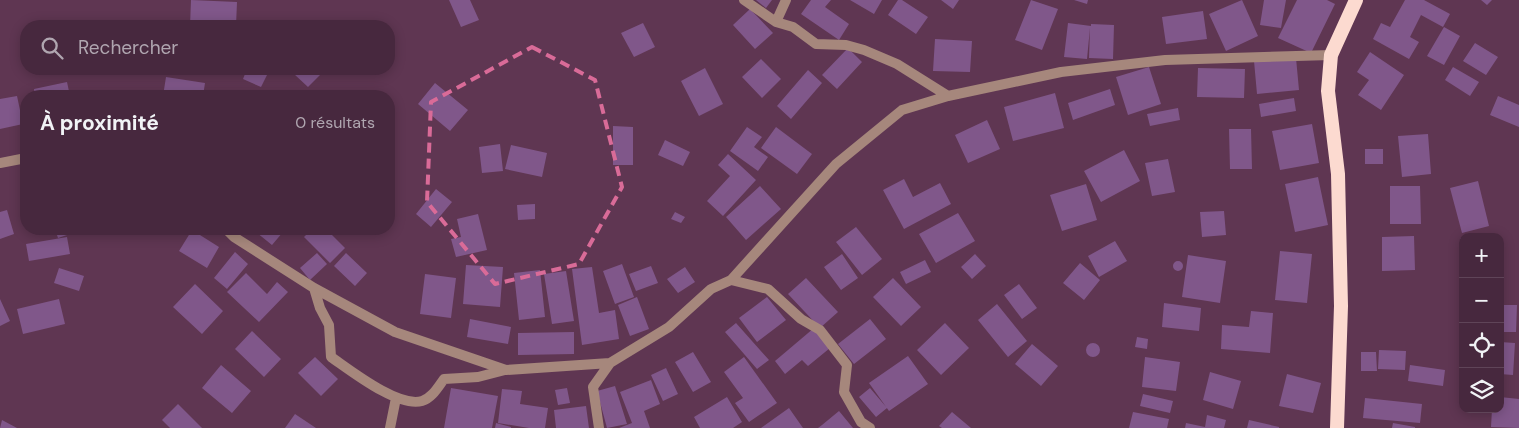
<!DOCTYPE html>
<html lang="fr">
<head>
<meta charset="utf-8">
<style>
  body { margin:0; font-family:"DM Sans",sans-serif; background:#4e3045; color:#f1f3f6 }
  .controls { position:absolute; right:15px; bottom:15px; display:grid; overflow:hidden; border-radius:10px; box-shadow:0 2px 12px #0003 }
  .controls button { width:45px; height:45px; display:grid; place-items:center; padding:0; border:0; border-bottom:1px solid #5f4458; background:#47283e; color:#f1f3f6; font:25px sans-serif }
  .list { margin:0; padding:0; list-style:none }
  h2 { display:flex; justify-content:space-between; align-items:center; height:65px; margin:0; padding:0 20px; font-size:21px }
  h2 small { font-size:16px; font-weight:400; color:#b0a6b0 }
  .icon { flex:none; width:28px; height:28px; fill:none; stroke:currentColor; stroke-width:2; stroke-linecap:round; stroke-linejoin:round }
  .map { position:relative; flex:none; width:1519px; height:428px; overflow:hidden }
  .search { position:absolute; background:#47283e; box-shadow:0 2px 12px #0003; left:20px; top:20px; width:375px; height:55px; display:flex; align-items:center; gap:12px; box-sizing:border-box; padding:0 18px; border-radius:20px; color:#b0a6b0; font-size:19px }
  .panel { position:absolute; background:#47283e; box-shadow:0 2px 12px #0003; left:20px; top:90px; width:375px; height:145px; border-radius:20px }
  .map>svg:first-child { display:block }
</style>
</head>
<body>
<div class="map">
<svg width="1519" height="428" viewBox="0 0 1519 428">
  <rect width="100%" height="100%" fill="#5f3652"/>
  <path fill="#80578a" d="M191,0L237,2L236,26H190Z
    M449,0H470L479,20L461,27Z
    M756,0H772L766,8Z
    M811,0H831L825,7L849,24L839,40L801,14Z
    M850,0H882L874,14Z
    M898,0H902L928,17L916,34L888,15Z
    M941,0H959L953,9Z
    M1031,0L1058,9L1042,50L1015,40Z
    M1074,0H1088L1087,4Z
    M1242,0L1258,36L1226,51L1209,14Z
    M1264,0H1286L1281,28L1260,25Z
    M1297,0H1327L1335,4L1311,53L1278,38Z
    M1405,0H1424L1450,14L1443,27L1421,15L1410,37L1419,42L1409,59L1373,39L1381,23L1390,27Z
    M1481,0H1492L1487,5Z
    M750,9L773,33L755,49L733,25Z
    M1203,11L1207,39L1166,44L1162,17Z
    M643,23L655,47L634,57L621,33Z
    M1068,23L1091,26V24L1114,25L1113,59L1089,58L1090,28L1087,59L1064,57Z
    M1444,27L1460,36L1444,65L1427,56Z
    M935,39L972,41L970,72L933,71Z
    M1475,43L1498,57L1486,75L1463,61Z
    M848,48L862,62L837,89L822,75Z
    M1370,52L1404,75L1381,110L1358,95L1369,80L1357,72Z
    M1296,58L1299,90L1257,94L1254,61Z
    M761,59L781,79L762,98L742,77Z
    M1149,67L1161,104L1128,115L1116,77Z
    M1453,67L1479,82L1470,96L1445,80Z
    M705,68L723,104L699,116L681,81Z
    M1198,68L1245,69L1244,98L1197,97Z
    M247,69H270L261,87L243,79Z
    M299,69H326L308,87L294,74Z
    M808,70L822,83L791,119L777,106Z
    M166,77L205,83L203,96H163Z
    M67,82L70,96H35L34,89Z
    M435,83L468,110L450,131L418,104Z
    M1110,89L1115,105L1073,120L1068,103Z
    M1055,93L1064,128L1013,141L1004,107Z
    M17,96L23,124L0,129V99Z
    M1498,96L1519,105V127L1490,115Z
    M1294,98L1296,111L1261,117L1259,104Z
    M1178,108L1180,120L1150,126L1147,114Z
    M987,120L1000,149L968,163L955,135Z
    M1312,124L1319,163L1280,170L1272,131Z
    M613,126L633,127V165H613Z
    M747,127L762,137L754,147L768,157L758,171L730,151Z
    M776,127L812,154L797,174L761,148Z
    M1229,129H1251L1252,169H1230Z
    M1428,134L1431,174L1402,177L1398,136Z
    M665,140L690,152L683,166L658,155Z
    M500,144L503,171L482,173L479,147Z
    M511,145L547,153L542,177L505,169Z
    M1365,149H1383V164H1365Z
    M1124,150L1140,181L1101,202L1084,171Z
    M728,154L756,180L723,216L707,201L730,176L718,165Z
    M1168,159L1175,192L1152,196L1145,163Z
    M1318,177L1328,225L1295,232L1285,184Z
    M904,179L913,197L940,183L951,204L904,229L883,190Z
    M1478,181L1489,226L1462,233L1450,188Z
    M1086,184L1097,220L1062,231L1050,195Z
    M760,186L781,209L746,240L726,217Z
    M1390,186H1420L1421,224H1390Z
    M436,189L452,202L431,227L416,214Z
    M535,204V219L518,220L517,205Z
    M7,210L14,234L0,239V212Z
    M1224,211L1226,235L1202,237L1200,212Z
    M675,212L685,217L681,223L671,219Z
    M958,213L975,241L936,263L919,234Z
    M478,214L487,250L456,257L451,239L461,237L457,219Z
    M856,227L882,259L862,275L836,242Z
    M55,229H78L79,231L58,238Z
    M252,229H280L283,232L272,245Z
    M312,229H326L345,248L330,263L304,237Z
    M192,230L219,247L207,268L179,251Z
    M1414,236L1415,270L1382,271V237Z
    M67,237L70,254L29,261L26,244Z
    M1460,238H1463V285H1460Z
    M1115,241L1127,261L1099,277L1088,256Z
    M1280,251L1312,254L1307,303L1275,300Z
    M235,252L248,264L227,289L214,278Z
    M317,253L327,264L310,280L300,268Z
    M346,253L367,273L355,286L334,266Z
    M842,254L858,278L841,290L824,267Z
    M975,254L986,266L972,279L961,267Z
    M1188,255L1226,261L1220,303L1182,297Z
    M925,260L931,272L906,284L900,272Z
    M1173 266a5 5 0 1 1 10 0a5 5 0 1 1-10 0Z
    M1080,263L1100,280L1084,300L1063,283Z
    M622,264L634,297L615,304L603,271Z
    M466,265L503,267L500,307L463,304Z
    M651,266L658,283L636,291L629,274Z
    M592,267L599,313L615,310L619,339L582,345L572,269Z
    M685,267L695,282L678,293L667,279Z
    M59,268L84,276L79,291L54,283Z
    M540,270L545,317L519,320L514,273Z
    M566,271L574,321L552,324L544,274Z
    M246,273L267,294L277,282L288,292L259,322L227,292Z
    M425,274L456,278L451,318L420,314Z
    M806,278L838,312L820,328L788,294Z
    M893,278L921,307L901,326L873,297Z
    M195,284L223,311L202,334L173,307Z
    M1019,284L1037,308L1022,319L1004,295Z
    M637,297L649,329L630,336L618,305Z
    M767,297L786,320L757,342L739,318Z
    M0,299L10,321L0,326Z
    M59,299L65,324L23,334L17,309Z
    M1164,303L1201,308L1199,331L1162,327Z
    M997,304L1027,341L1008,357L978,320Z
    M1500,305H1517L1516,332H1500Z
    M1251,311L1273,313L1270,353L1221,349L1222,325L1249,327Z
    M470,319L511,327L508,344L467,337Z
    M870,319L886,339L854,364L838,344Z
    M736,323L769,360L757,369L725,332Z
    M945,323L969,348L941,375L917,350Z
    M814,328L830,348L808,366L802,360L785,374L775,361Z
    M252,331L281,359L264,377L235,349Z
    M574,332V354L518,355V333Z
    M1137,337L1148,339L1147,349L1135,347Z
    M1500,342L1515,343L1513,375L1500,374Z
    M1086 350a7 7 0 1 1 14 0a7 7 0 1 1-14 0Z
    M1032,344L1058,366L1041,386L1015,364Z
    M1379,350L1406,351L1405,370L1378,369Z
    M693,352L711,382L693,392L675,362Z
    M1361,352H1376L1377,371H1361Z
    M908,356L928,384L889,411L869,383Z
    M315,357L338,379L321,396L298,373Z
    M744,357L777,403L749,422L735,403L743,398L724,372Z
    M1145,357L1180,362L1176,391L1142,387Z
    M221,365L251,391L232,413L202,388Z
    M1410,365L1445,370L1443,386L1408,381Z
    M666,368L678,394L663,401L651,375Z
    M1210,372L1241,381L1233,409L1203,400Z
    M1287,374L1321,383L1313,413L1279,406Z
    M651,380L660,404L644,411L650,428H619L632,423L620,392Z
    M615,386L627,424L607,428L597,391Z
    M451,388L498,396L492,428H444Z
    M567,388L570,403L558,405L555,390Z
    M870,388L887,408L876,417L859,397Z
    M502,389L522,391L520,404L548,408L545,428H529L498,423Z
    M1143,394L1173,401L1170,413L1140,406Z
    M727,397L742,422L733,428H700L694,417Z
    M1500,397L1519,399V428L1491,427L1492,409H1500Z
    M1365,398L1422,404L1420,423L1363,418Z
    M178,404L202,428H170L162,420Z
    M586,406L589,428H556L554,410Z
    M789,408L803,428H761Z
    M839,411L853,428H818L822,425Z
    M952,412L971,428H942L939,426Z
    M1133,412L1169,419L1167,428H1129Z
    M295,414L316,428H285Z
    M1207,415L1226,420L1224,428H1185L1186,423L1205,427Z
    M2,420L17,428H0Z
    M1249,420L1279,427V428H1247Z
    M496,423L511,427V428H495Z
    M1393,423L1415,427V428H1392Z"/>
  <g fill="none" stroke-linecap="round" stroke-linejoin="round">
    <path stroke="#a6877c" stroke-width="10" d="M744,0L776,22L793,27L816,44L846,45L864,50L897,64L948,96
      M776,22L786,0
      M0,163L26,158
      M226,229L234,237L314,288L395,332L506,370L610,363L669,327L711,289L731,280L836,164L902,110L948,96L1061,72L1165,60L1331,55
      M731,280L768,289L801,319L820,330L847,365L844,392L861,422L870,428
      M314,288L320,308L329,325L331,357C350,370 398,408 422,401C432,398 438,387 444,379L478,377L505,370
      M390,428L396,398
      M599,428L593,387L610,363"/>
    <path stroke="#fcdad0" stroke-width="14" d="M1337,428L1341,306L1338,174L1328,91L1331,55L1356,0"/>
  </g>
  <path fill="none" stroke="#d96b98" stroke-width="4" stroke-dasharray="10 6" stroke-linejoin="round" d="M532,47L595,80L622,187L579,264L495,284L427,202L431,102Z"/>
</svg>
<div class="controls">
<button>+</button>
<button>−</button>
<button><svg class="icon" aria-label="locate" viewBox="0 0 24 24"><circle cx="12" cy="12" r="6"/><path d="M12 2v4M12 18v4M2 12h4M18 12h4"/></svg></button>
<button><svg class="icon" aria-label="layers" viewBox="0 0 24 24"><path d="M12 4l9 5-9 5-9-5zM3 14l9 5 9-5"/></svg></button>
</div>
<div class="search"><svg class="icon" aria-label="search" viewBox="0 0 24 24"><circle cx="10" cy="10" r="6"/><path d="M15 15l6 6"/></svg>Rechercher</div>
<section class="panel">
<h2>À proximité<small>0 résultats</small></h2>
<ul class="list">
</ul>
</section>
</div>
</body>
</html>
